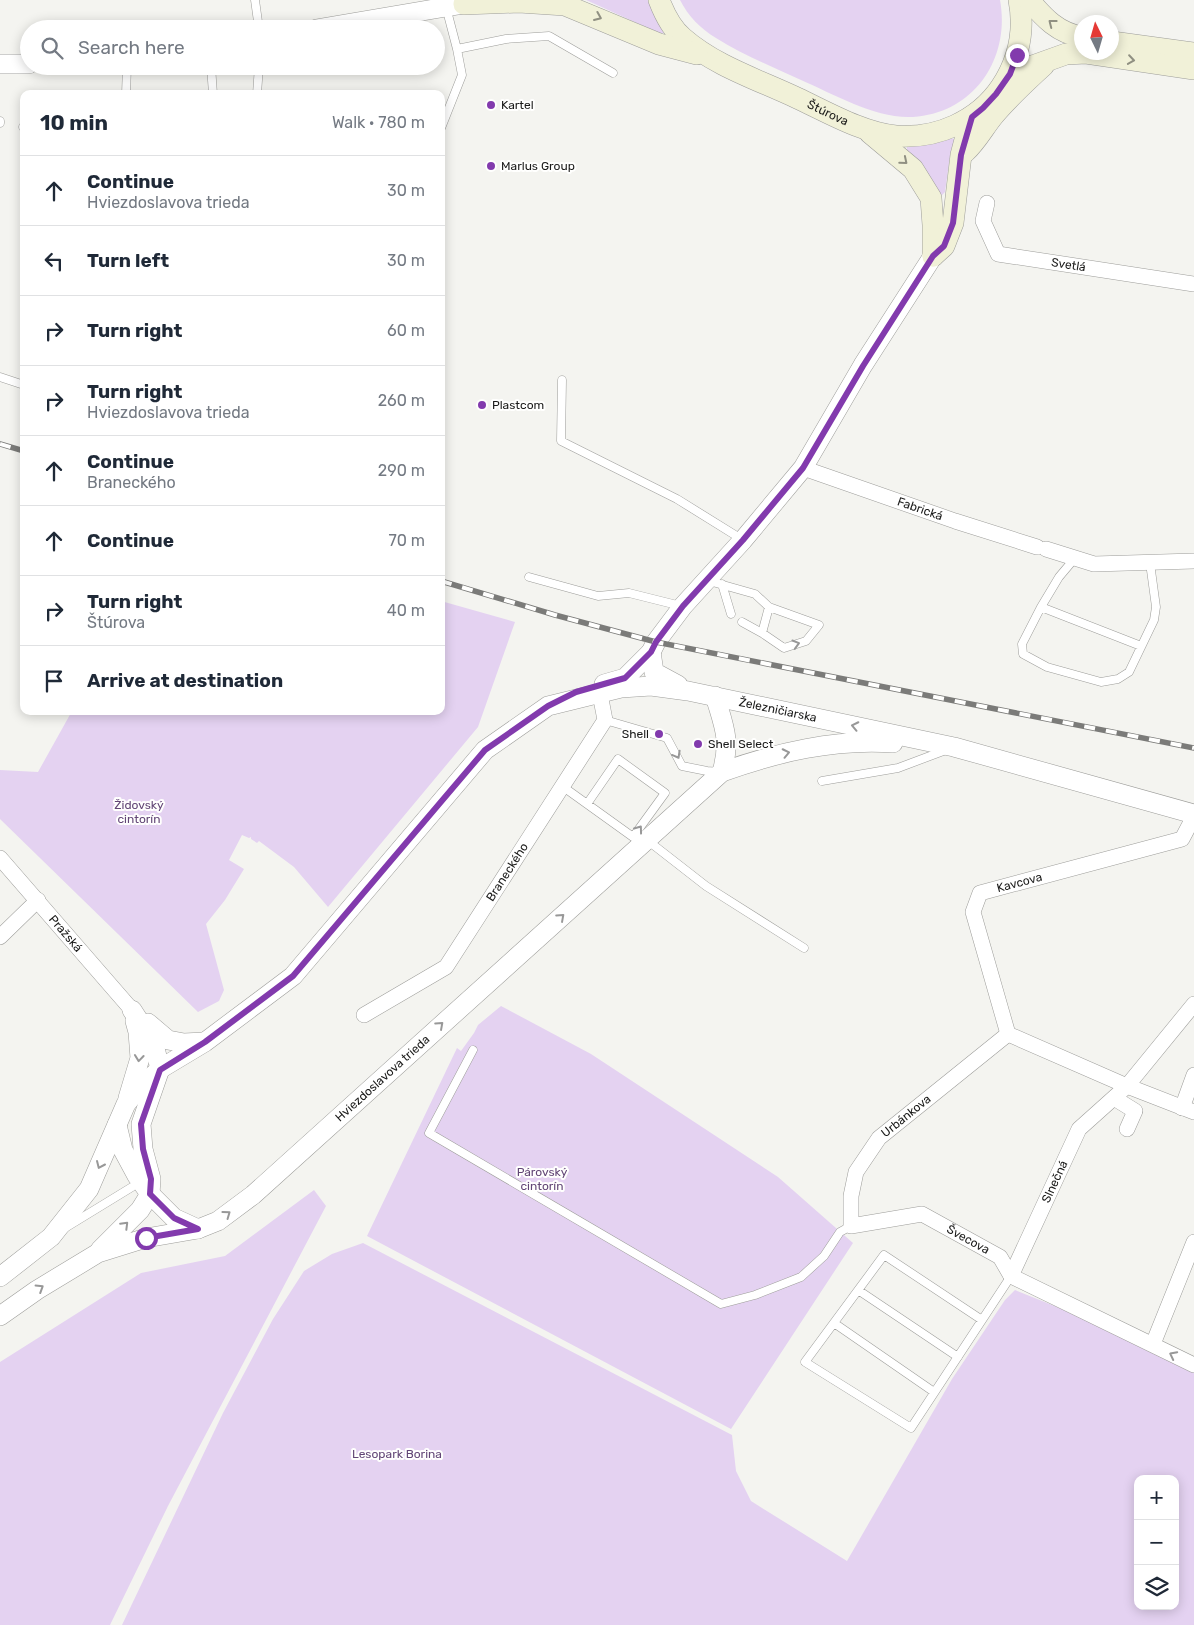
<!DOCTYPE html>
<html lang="en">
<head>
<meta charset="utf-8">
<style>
  body { margin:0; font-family:Rubik,sans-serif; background:#f2f2f3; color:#1f2937 }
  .controls { position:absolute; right:15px; bottom:15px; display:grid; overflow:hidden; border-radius:10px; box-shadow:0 2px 12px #0003 }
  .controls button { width:45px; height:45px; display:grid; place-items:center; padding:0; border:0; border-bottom:1px solid #e0e1e3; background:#fff; color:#1f2937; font:25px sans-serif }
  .compass { position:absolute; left:1074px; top:15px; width:45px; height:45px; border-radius:50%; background:#fff; box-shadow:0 2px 12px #0003; rotate:355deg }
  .stop { position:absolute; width:15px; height:15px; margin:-11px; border:4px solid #823aad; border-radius:50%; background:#fff }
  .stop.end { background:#823aad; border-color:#fff; box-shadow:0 1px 5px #0008 }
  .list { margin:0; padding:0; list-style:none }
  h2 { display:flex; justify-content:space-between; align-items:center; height:65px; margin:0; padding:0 20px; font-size:21px }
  h2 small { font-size:16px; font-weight:400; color:#747a83 }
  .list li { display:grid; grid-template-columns:32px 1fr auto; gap:15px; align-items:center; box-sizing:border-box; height:70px; padding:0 20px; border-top:1px solid #e0e1e3 }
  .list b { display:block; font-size:19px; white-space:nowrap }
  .list p { margin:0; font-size:16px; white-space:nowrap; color:#747a83 }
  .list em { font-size:16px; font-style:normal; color:#747a83 }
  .icon { flex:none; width:28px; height:28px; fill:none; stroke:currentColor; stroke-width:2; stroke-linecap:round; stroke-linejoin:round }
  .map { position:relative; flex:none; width:1194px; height:1625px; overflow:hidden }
  .search { position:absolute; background:#fff; box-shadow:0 2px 12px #0003; left:20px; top:20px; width:425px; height:55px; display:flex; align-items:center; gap:12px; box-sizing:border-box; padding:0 18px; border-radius:28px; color:#747a83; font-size:19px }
  .panel { position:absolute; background:#fff; box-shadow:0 2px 12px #0003; left:20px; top:90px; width:425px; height:625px; border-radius:10px }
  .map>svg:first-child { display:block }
</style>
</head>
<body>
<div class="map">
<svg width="1194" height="1625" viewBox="0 0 1194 1625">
  <rect width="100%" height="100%" fill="#f4f4f0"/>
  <path fill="#e4d2f1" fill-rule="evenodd" d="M586,0H649L664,29L663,33H659Z
    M680,0H1000C1011,60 972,116 908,117C873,117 833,94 801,80C773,67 743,55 716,38C701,29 688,16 680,0Z
    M950,138L955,139L956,143L950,156L945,192L942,195L938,192C931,175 920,164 907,151V147L910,145Z
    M441,601L515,622L478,727L328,907L294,867L259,841L257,843L251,839V837L249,838L242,835L229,860L244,869L225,900L206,924L224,990L219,1001L198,1012L0,819V770L38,772L72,711H441Z
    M501,1006L591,1054L778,1177L853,1243L731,1429L367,1236L457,1048L461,1051L474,1033L478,1025Z
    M314,1190L326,1206L168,1506L110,1625H0V1362L141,1273L225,1256Z
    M363,1243L732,1435L736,1471L751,1501L847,1561L952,1379L1005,1300L1015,1290L1194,1362V1625H122L223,1413L273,1319L304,1271L332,1254ZM1138,1479H1175V1606H1138Z"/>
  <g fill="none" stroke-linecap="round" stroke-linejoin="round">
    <defs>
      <path id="service" d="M255,0L259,29
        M457,49L506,39L549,36L613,73
        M211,66L213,94
        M126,94L127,66
        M257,94L259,66
        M0,123V121
        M23,127H24
        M441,128L462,75L457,49L446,7
        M0,377L24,385
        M562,380L561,441L677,499L743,540
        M1075,558L1059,577L1041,607L1022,644L1023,654L1047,667L1101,682L1118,679L1129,672L1154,620L1156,607L1150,563
        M529,577L598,596L629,593L681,606
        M709,581L755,594L769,607L819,625L806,641L784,648L762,633L769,607
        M722,584L731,614
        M1041,607L1141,646
        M742,622L762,633
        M605,720L667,738L682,766L707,771L719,772
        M822,781L898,768L946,750
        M562,786L633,837L665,793L618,759L587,804
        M647,840L706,886L804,948
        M473,1050L429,1133L721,1304L755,1295L801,1277L824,1256L840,1232L851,1226
        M65,1228L132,1187
        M858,1290L958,1357
        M982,1320L884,1255L805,1362L911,1428C944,1377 978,1327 1011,1276
        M834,1323L934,1392"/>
      <g id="minor">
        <path id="s1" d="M987,203L983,221L998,254L1194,284"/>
        <path id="s2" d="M803,468L955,521L1037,547"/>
        <path d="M1046,549L1094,564L1194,561"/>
        <path id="s3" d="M0,858L132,1010"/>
        <path d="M0,937L38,900"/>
        <path id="s4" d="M364,1015L446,967L605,720L600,694"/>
        <path id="s5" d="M1008,1034L879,1138L856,1172L851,1196V1226L922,1214L1000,1257L1011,1276L1194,1365"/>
        <path id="s6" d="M1008,1034L973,912L980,893L1182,839L1191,822"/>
        <path d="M1008,1034L1127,1086L1194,1112"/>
        <path d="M1114,1098L1135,1111L1127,1129"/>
        <path d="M1182,1108L1194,1075"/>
        <path id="s7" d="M1011,1276L1079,1129L1127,1086L1194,1004"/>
        <path d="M1153,1344L1194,1242"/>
      </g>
      <g id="tertiary">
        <path d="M316,29L464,4"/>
        <path d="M0,64H29"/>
        <path d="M651,652L654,672L678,685"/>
        <path d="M604,684L625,678L651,652L656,642L683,606L743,540L803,468L863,365L933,256"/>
        <path d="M715,696C724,727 731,739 722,772"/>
        <path d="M148,1023L168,1040L184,1043L204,1042"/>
        <path d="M128,1098L140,1058L138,1032L135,1021"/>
        <path d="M117,1125L123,1150L137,1176L150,1194L174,1218L198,1229"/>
        <path d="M100,1250L140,1210L150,1194L151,1179L143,1149L141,1124L160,1069L154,1044L132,1010"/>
        <path id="s8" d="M0,1277L51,1237L89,1189L126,1104L139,1088L160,1069L205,1042L293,976L485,750L548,706L621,688L651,686L688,691L954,747L1194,814"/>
        <path id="s9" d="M0,1316L37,1290L98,1253L146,1238L198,1229L218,1221L253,1195L722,772C778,752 834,739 893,743"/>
      </g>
      <g id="secondary">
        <path id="s10" d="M659,0C664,13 672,29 683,38C715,66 759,80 797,98C827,112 863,133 896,136C937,139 978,121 1001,87C1018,61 1025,31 1019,0"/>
        <path d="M1029,0C1044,18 1058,33 1082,37"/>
        <path d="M464,4L519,2L565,5L659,44L697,54"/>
        <path d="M1112,42L1194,53"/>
        <path d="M1010,74L1066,54L1086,53L1194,69"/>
        <path d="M870,133L913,169L931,198L933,225V256"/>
        <path d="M965,152C977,141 984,127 994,115C1009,97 1027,81 1044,65"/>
        <path d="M933,256L944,246L953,223L961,155L971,117"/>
      </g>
    </defs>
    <use href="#service" stroke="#9d9d9a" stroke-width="9"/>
    <use href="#minor" stroke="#9d9d9a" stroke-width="16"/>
    <use href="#tertiary" stroke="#9d9d9a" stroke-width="20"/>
    <use href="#secondary" stroke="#9d9d9a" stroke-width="22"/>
    <use href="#service" stroke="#fff" stroke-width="8"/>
    <use href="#minor" stroke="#fff" stroke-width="15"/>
    <use href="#tertiary" stroke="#fff" stroke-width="19"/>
    <use href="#secondary" stroke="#f1f1d8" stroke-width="21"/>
    <defs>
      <path id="rail" d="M0,444L24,451
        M441,581L555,615L656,642L1194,748"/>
    </defs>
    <use href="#rail" stroke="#7b7b79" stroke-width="5.5"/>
    <use href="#rail" stroke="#fffffe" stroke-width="4" stroke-dasharray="11" stroke-linecap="butt"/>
  </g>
  <defs><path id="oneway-chevron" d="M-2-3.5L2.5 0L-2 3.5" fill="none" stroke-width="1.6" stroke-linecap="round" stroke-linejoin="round" transform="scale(1.25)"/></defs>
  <g stroke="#909082">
    <use href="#oneway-chevron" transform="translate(598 17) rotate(23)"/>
    <use href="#oneway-chevron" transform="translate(1052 23) rotate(-142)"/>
    <use href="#oneway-chevron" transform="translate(1131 60) rotate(8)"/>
    <use href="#oneway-chevron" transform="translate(904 161) rotate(40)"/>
  </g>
  <g stroke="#989898">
    <use href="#oneway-chevron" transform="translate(796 644) rotate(-16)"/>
    <use href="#oneway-chevron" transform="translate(855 726) rotate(-168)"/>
    <use href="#oneway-chevron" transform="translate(786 753) rotate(-12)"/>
    <use href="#oneway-chevron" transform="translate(677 755) rotate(61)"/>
    <use href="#oneway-chevron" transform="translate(639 829) rotate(-54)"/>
    <use href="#oneway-chevron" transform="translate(561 917) rotate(-42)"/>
    <use href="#oneway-chevron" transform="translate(440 1025) rotate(-42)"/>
    <use href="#oneway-chevron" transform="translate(139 1058) rotate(96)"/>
    <use href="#oneway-chevron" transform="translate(100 1165) rotate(114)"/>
    <use href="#oneway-chevron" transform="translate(227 1214) rotate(-36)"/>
    <use href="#oneway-chevron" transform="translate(125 1225) rotate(-45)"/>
    <use href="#oneway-chevron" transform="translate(40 1288) rotate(-32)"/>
    <use href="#oneway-chevron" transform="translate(1173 1355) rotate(-153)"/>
  </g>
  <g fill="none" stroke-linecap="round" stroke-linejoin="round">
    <path stroke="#823aad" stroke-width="6" d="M146,1238L198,1229L174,1218L150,1194L151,1179L143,1149L141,1124L160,1070L205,1042L293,976L485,750L548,706L576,692L625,678L651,652L656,642L683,606L743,540L803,468L863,366L933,256L944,246L953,223L961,155L972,117L983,108L996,94L1010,74L1017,55"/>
  </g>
  <g fill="#823aad" stroke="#fffffe" stroke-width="2">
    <circle cx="491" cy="105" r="5"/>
    <circle cx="491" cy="166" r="5"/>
    <circle cx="482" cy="405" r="5"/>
    <circle cx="659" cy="734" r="5"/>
    <circle cx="698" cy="744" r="5"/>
  </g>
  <g text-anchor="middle" stroke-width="4" stroke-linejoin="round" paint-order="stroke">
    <g font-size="12" fill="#1a1a19" stroke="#fffffe" text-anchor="start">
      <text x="501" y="109">Kartel</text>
      <text x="501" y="170">Marlus Group</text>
      <text x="492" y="409">Plastcom</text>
      <text x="649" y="738" text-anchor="end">Shell</text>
      <text x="708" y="748">Shell Select</text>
    </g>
    <g font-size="12" fill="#1a1a19" stroke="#fffffe">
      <text dy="4" stroke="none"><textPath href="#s10" startOffset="209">Štúrova</textPath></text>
      <text dy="4" stroke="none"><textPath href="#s1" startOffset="126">Svetlá</textPath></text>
      <text dy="4" stroke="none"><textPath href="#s2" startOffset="124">Fabrická</textPath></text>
      <text dy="4" stroke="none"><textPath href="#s8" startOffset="1038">Železničiarska</textPath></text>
      <text dy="4" stroke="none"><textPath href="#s4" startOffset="208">Braneckého</textPath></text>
      <text dy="4" stroke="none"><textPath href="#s6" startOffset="188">Kavcova</textPath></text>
      <text dy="4" stroke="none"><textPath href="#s3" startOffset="100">Pražská</textPath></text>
      <text dy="4" stroke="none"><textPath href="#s9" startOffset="459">Hviezdoslavova trieda</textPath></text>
      <text transform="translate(906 1116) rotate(-39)" y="4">Urbánkova</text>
      <text dy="4" stroke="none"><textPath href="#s7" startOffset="104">Slnečná</textPath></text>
      <text dy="4" stroke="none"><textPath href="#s5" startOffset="386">Švecova</textPath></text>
    </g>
    <g font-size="12" fill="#624676" stroke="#fffffe">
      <text x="139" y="809">Židovský<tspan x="139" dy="14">cintorín</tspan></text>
      <text x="542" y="1176">Párovský<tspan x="542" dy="14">cintorín</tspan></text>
      <text x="397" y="1458">Lesopark Borina</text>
    </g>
  </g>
</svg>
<div class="controls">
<button>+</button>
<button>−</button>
<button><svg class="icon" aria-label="layers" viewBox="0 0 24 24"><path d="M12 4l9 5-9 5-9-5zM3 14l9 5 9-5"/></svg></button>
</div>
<svg class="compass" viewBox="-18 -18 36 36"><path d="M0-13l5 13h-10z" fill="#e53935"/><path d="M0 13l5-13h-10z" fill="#747a83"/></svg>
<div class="stop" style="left:146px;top:1238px"></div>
<div class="stop end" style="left:1017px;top:55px"></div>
<div class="search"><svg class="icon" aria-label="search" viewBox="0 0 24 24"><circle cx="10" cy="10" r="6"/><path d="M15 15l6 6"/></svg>Search here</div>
<section class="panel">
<h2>10 min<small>Walk · 780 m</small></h2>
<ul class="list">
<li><svg class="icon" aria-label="ahead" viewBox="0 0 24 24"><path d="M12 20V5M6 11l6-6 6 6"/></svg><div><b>Continue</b><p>Hviezdoslavova trieda</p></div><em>30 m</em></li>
<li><svg class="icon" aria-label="left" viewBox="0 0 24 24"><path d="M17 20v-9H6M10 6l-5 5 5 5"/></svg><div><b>Turn left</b></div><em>30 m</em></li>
<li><svg class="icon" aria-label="right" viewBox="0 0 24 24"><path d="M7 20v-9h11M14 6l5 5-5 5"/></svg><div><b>Turn right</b></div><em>60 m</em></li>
<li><svg class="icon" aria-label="right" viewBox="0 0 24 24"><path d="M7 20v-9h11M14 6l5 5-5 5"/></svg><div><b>Turn right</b><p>Hviezdoslavova trieda</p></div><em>260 m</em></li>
<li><svg class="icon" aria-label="ahead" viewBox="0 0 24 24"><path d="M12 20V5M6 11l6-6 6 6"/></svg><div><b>Continue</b><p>Braneckého</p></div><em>290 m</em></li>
<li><svg class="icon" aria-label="ahead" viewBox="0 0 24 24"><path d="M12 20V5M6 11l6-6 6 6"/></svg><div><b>Continue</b></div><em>70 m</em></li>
<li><svg class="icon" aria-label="right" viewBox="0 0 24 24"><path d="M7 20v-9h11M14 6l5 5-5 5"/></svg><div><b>Turn right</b><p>Štúrova</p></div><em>40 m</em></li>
<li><svg class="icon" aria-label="arrive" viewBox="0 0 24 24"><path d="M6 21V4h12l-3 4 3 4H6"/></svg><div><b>Arrive at destination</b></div></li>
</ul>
</section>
</div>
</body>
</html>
